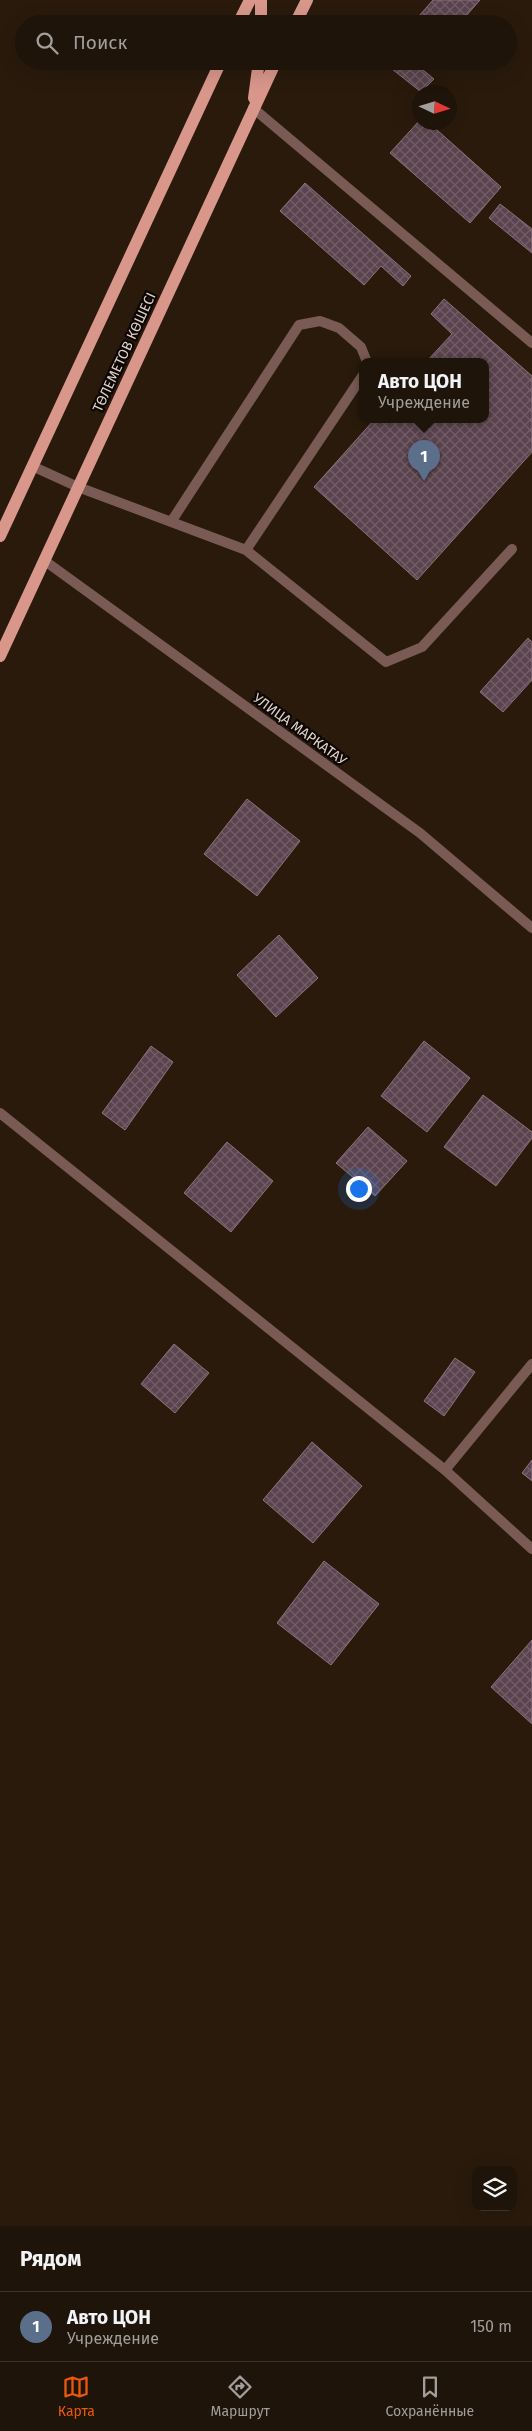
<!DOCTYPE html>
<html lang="ru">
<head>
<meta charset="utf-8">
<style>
  body { margin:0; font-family:"Fira Sans",sans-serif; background:#271d12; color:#f1f3f6 }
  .controls { position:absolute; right:15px; bottom:15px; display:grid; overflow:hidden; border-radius:10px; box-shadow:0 5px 20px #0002 }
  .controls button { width:45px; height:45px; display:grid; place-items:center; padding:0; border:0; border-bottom:1px solid #3c332a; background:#1f1409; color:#f1f3f6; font:25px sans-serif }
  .compass { position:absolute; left:412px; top:85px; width:45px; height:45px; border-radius:50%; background:#1f1409; box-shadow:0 5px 20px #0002; rotate:94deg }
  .you { position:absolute; left:358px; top:1188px; width:18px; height:18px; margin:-12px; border:4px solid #fff; border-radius:50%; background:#1a73e8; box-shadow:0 0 0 8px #1a73e833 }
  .badge { display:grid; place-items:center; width:32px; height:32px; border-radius:50%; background:#ea580c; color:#fff; font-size:16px; font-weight:700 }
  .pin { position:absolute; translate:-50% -41px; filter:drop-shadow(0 1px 2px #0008) }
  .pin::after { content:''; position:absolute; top:26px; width:18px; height:15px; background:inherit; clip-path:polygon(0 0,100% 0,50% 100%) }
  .popup { position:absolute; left:359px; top:358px; width:130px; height:65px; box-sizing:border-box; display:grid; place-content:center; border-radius:10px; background:#1f1409; filter:drop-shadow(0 1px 4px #0005); font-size:16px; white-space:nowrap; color:#a19e9c }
  .popup b { font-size:19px; color:#f1f3f6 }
  .popup::after { content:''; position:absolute; left:50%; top:100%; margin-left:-10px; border:10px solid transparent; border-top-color:#1f1409 }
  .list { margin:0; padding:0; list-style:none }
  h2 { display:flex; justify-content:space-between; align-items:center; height:65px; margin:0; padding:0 20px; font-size:21px }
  h2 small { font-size:16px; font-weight:400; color:#a19e9c }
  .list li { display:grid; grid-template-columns:32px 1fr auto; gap:15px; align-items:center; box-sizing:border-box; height:70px; padding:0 20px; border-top:1px solid #3c332a }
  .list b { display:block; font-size:19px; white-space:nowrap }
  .list p { margin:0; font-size:16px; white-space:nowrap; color:#a19e9c }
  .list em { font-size:16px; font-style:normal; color:#a19e9c }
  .icon { flex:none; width:28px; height:28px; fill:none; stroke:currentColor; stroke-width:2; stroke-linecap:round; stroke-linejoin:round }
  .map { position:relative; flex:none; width:532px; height:2226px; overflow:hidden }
  .search { position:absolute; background:#1f1409; box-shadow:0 5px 20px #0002; left:15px; right:15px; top:15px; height:55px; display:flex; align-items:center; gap:12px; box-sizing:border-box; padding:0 18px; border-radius:28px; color:#a19e9c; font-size:19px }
  .sheet { height:135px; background:#1f1409 }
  nav { display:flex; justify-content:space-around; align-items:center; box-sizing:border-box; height:70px; border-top:1px solid #3c332a; background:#1f1409; font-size:14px; color:#a19e9c }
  nav a { display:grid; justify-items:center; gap:2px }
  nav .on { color:#ea580c }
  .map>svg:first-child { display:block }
</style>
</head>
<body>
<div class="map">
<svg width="532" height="2226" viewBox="0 0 532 2226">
  <defs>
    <pattern id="building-cross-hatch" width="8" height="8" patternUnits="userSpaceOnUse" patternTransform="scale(1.25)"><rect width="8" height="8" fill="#5b444f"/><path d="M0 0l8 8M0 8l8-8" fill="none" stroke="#725e67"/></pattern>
  </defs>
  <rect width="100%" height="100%" fill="#291a0c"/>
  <path fill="url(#building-cross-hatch)" stroke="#8b727d" d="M433,0H480L459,24H412Z
    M382,61H412L434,79L421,92Z
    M420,120V122H428L501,187L470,223L390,153Z
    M305,183L411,276L403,286L381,266L364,285L280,211Z
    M500,204L532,229V253L489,218Z
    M444,299L532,376V452L417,580L314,487L374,420H485V362H426L452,334L431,314Z
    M528,638L532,642V680L503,712L480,692Z
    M247,799L300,841L257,896L204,854Z
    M279,935L318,978L276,1017L237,975Z
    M424,1041L470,1078L427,1132L381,1096Z
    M151,1046L173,1062L125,1130L102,1113Z
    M483,1095L532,1132V1138L496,1186L444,1147Z
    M368,1127L407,1161L375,1196L336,1163Z
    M227,1142L273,1181L231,1232L184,1193Z
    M174,1344L209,1373L175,1413L141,1384Z
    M455,1358L475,1372L444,1416L424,1401Z
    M312,1442L362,1486L313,1543L263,1500Z
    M532,1460V1481L522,1473Z
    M324,1561L379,1604L331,1665L277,1623Z
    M532,1640V1724L491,1687Z"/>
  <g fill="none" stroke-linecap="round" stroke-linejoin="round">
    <path stroke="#7a5a55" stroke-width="10" d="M32,466L78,487L246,550L386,662L422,647L512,549
      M171,522L299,325L320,321L339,328L361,347L367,362
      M246,550L363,375"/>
    <path stroke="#7a5a55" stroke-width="10" d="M253,108L532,343
      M45,561L420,833L532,928
      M0,1113L445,1470L532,1549
      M445,1470L532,1364"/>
    <path stroke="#d9978c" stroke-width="12" d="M261,0V24
      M238,24L250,0
      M295,24L307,0
      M254,98L259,61
      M0,536L221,61
      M0,656L276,61"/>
  </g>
  <g text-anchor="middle" stroke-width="4.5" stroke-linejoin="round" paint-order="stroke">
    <g font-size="14" fill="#ded3ca" stroke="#0d0603">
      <text transform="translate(124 352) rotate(-65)" y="5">ТӨЛЕМЕТОВ КӨШЕСІ</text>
      <text transform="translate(300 729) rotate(36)" y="5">УЛИЦА МАРКАТАУ</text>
    </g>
  </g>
</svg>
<div class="controls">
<button><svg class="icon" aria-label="layers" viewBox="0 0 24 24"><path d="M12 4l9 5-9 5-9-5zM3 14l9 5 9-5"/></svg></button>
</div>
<svg class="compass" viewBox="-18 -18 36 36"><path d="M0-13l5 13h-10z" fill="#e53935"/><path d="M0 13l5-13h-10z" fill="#a19e9c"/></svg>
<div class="you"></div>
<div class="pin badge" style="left:424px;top:481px;background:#5c6f8a">1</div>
<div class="popup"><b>Авто ЦОН</b>Учреждение</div>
<div class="search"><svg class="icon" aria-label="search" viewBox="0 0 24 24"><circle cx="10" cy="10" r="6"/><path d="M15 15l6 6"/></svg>Поиск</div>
</div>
<section class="sheet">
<h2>Рядом<small></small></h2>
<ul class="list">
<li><span class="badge" style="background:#5c6f8a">1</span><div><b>Авто ЦОН</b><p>Учреждение</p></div><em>150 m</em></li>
</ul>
</section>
<nav>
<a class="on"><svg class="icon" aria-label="map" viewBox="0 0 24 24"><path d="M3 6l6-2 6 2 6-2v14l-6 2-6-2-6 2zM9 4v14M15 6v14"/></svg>Карта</a>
<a><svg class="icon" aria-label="directions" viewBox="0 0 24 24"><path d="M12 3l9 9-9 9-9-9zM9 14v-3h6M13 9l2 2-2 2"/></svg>Маршрут</a>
<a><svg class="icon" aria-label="saved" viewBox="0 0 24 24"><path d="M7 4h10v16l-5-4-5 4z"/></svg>Сохранённые</a>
</nav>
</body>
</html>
